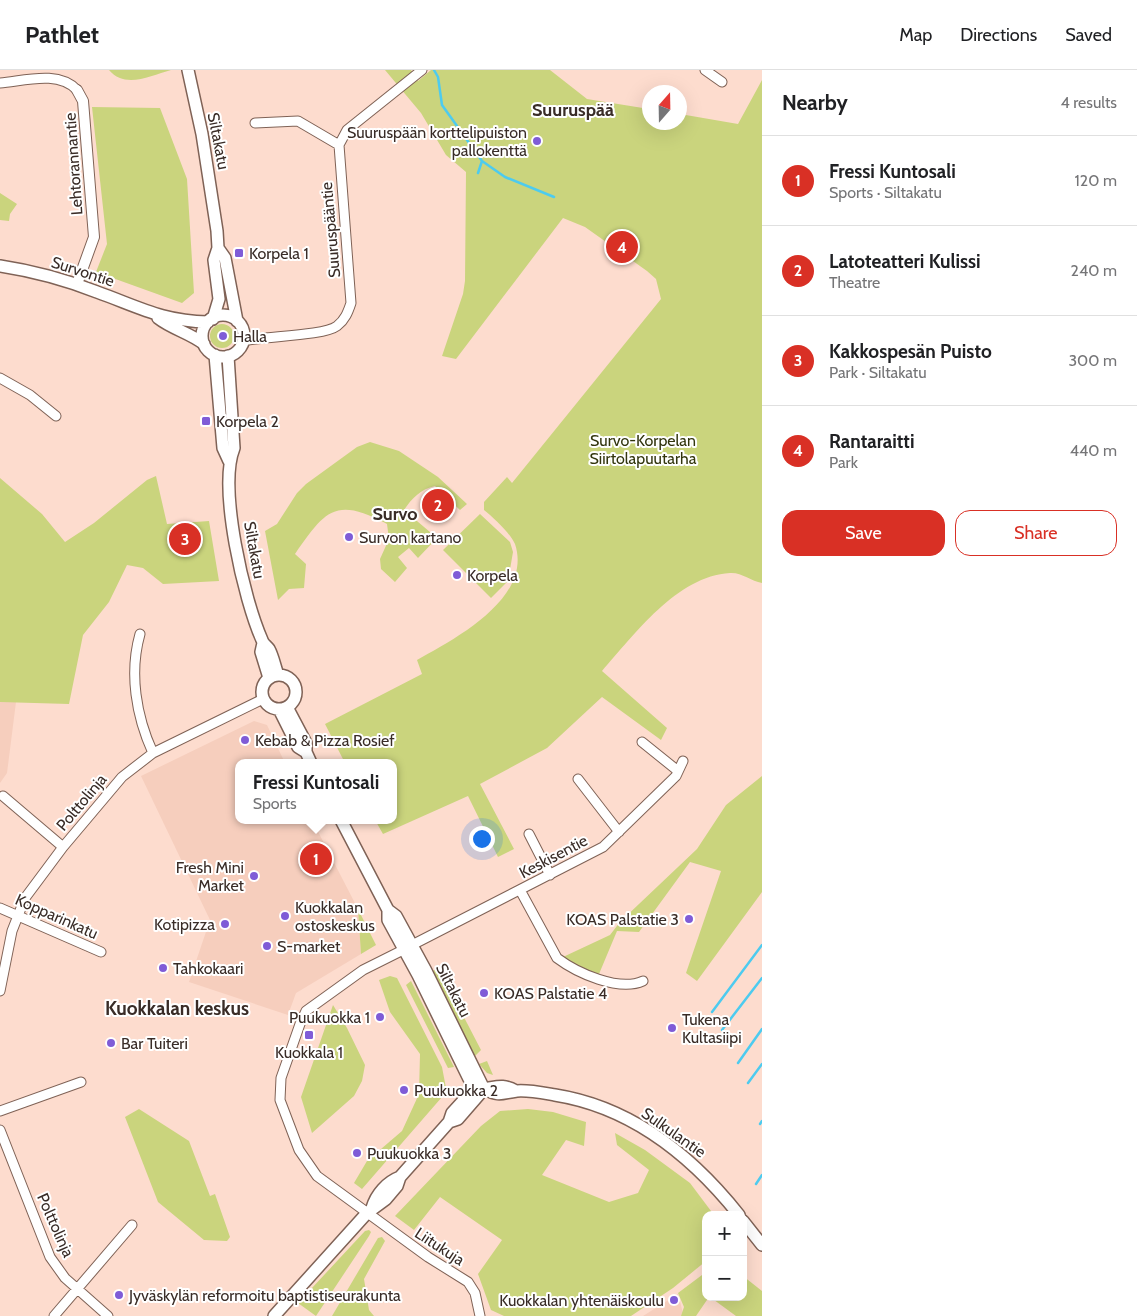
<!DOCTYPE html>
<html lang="en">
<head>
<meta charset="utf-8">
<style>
  body { margin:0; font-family:Cabin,sans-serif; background:#f2f2f2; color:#202124 }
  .controls { position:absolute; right:15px; bottom:15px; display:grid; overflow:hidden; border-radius:10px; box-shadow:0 5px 20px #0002 }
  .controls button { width:45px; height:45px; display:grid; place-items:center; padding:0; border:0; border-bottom:1px solid #e0e0e0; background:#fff; color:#202124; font:25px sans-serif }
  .compass { position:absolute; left:642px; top:15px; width:45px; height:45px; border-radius:50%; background:#fff; box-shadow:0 5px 20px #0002; rotate:20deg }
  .you { position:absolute; left:481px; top:768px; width:18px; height:18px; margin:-12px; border:4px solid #fff; border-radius:50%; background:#1a73e8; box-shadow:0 0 0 8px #1a73e833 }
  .badge { display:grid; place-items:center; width:32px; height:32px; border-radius:50%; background:#d93025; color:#fff; font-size:16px; font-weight:700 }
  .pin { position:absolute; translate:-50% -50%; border:2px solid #fff; box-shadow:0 1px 5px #0006 }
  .popup { position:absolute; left:235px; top:689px; width:162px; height:65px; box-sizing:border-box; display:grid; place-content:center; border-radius:10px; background:#fff; filter:drop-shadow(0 1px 4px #0005); font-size:16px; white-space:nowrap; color:#757577 }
  .popup b { font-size:19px; color:#202124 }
  .popup::after { content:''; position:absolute; left:50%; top:100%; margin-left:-10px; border:10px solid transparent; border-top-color:#fff }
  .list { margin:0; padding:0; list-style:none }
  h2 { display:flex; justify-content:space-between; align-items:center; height:65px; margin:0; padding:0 20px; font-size:21px }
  h2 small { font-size:16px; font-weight:400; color:#757577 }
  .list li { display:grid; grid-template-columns:32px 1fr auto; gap:15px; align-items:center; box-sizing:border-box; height:90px; padding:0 20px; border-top:1px solid #e0e0e0 }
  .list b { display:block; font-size:19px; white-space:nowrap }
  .list p { margin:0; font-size:16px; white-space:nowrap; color:#757577 }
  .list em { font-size:16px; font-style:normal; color:#757577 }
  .actions { display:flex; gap:10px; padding:15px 20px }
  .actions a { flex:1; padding:11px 0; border:1px solid #d93025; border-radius:15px; text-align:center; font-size:18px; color:#d93025 }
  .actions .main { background:#d93025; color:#fff }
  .map { position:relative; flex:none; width:762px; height:1246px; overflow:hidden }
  header { display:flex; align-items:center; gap:30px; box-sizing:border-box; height:70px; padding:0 25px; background:#fff; border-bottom:1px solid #e0e0e0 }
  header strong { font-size:24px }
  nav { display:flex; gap:28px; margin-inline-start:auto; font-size:18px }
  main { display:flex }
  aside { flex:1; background:#fff }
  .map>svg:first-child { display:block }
</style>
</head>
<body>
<header>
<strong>Pathlet</strong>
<nav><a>Map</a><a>Directions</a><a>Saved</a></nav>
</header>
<main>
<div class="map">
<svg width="762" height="1246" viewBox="0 0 762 1246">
  <rect width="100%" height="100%" fill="#fddcce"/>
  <path fill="#f6cebd" d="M0,632H16L7,703L0,713Z
    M254,651L267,655L285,693H238V750H312L358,839L361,884L296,923L288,945L189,912L210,850L141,706Z
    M678,1224L683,1243L681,1246H643Z"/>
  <path fill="#cad47d" d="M109,0H171C150,6 125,19 109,0Z
    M385,0H411L418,11L431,0H550L587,29L649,39L650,52H680V44L738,54L762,10V513C751,511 741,502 730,503C677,506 634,565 602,601L667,658L661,670L602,627L547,678L480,714L514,779L498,787L468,726L383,764L375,750H394V693H345L325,654L422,604L417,590C455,569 533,528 515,474C510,463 494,448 484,440V432L507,407L512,413L661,229L656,209L647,201L585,157L563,148L456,289L442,286L463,224L465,211L466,102L446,85L421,43Z
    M92,37L160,38L187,109L194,223L182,233L96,202L107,174Z
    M0,123L17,134L10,144L9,151L0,150Z
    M210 266a12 12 0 1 1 24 0a12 12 0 1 1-24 0Z
    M370,372L399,381L438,407L467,434L460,440L435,416C421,419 412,428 404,440L437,468L418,488L409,478L398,487L407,498L395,512L381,499L380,489L389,469L387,454C335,426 325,441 295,484L306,494L304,518L289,519L278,530L265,461L277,454L297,423L306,414L357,377Z
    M156,406L167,454L209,451L219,511L163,514L143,498L127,495L109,532L83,565L69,634L0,632V408L42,444L65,472L94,453L147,410Z
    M480,444L510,472L513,482L508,511L491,528L443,480Z
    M762,706V822L697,911L686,903L721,801L690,792L639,862L617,861L599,904L574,895L563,887L610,865L620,852L697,779L726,735Z
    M358,839L376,875L361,884Z
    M435,900L440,901L481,980L474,987L430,902Z
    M390,906L397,908L442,997L446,1018L442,1027L362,1119L354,1113L367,1091L402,1061L419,1024L420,984L390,942L379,910Z
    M411,911L454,997L448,998L406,915Z
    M333,935L347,958L365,995L362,1011L354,1026L312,1063L301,1027Z
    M487,991L493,1005L487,1003L479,994Z
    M139,1039L189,1071L210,1126L215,1124L230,1167L227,1171L204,1170L158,1132L125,1047Z
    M528,1039L553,1042L586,1052L584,1076L566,1070L542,1105L609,1132L638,1123L649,1100L617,1075L615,1063L645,1080L690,1113L714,1145H706V1191L673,1218L631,1246H504L491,1240L478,1204L502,1170L440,1127L414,1160L395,1146L481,1056L500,1041Z
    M369,1160L371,1162L369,1166L316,1246L298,1233L365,1161Z
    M382,1167L385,1171L364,1209L369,1240L374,1246H332L378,1168Z
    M706,1202V1227H709L696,1246H681L684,1237L678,1223Z
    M743,1206L762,1221V1246H736L710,1227H743Z"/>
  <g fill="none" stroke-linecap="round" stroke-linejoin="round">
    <path stroke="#4dcbef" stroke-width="2.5" d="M434,0L438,7L442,35L482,91L478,103
      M482,91L505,107L554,127
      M712,942L762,875
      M722,960L762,908
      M738,993L762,959
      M748,1013L762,994
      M760,1054L762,1051
      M756,1114L762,1105"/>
    <defs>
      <path id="minor" d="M705,0L722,12
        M0,13C24,11 58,0 77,20
        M255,53L298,51L339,75
        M243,271C264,266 324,266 337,256C345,250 348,242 351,233L339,75L347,60L422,0
        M0,308L30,325L56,346
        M140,564C129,603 136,646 153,683
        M642,672L678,701
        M578,709L619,762
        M3,726L63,777
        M529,764L550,805
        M520,820L557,888C577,903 619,922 643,911
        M0,838L101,882
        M412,875L603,777L676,706L683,691
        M405,879L363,900L306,941L300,954L281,1008L280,1030L299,1080L317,1106L428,1187L468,1212L475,1223L480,1246
        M0,921L12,861L25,828L63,777L122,707L153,683L263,629
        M0,1041L81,1012
        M0,1060L50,1187L65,1208L108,1246
        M54,1246L132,1155"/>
      <path id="tertiary" d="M77,20L83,31L94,167L77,214"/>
      <path id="secondary" d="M188,0L202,64L217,161L218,178L214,190L219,229L213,249
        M218,178L225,188L237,251
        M0,196C33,201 66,210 97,222C139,237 162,251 208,252
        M202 266a21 21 0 1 1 42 0a21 21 0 1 1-42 0Z
        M158,248C172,259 190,263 204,274
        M215,285L223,378L229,391
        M228,286L234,378C218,418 244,530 262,570C263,574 267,576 269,579C273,586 275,597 278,605
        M263,573L261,582L269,608
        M262 622a17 17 0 1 1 34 0a17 17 0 1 1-34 0Z
        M287,637L306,673V682L311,693
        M279,639L298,677L306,682
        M341,750L388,840V850L418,905L474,1019
        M388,840L396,846L426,901L484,1019
        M481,1019C495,1018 502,1013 516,1021
        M484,1019C501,1027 501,1023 517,1021C528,1020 543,1023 555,1025C631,1037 692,1086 739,1145
        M449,1052L452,1043L474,1019
        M372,1138C376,1124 387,1112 400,1107
        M743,1151L762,1175
        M274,1246L367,1143L386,1129L397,1116L400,1107L449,1052L458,1049L484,1019"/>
    </defs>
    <use href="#minor" stroke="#7f6256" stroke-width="11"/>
    <use href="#tertiary" stroke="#7f6256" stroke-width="12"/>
    <use href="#secondary" stroke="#7f6256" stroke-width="14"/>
    <use href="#minor" stroke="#fff" stroke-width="9"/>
    <use href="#tertiary" stroke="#fff" stroke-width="10"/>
    <use href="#secondary" stroke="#fff" stroke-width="11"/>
  </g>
  <g fill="#7f5cd7" stroke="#fff" stroke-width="2">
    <circle cx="537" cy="71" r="5"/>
    <rect x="234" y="178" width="10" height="10" rx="2.5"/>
    <circle cx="223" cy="266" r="5"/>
    <rect x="201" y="346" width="10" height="10" rx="2.5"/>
    <circle cx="349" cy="467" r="5"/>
    <circle cx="457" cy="505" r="5"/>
    <circle cx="245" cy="670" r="5"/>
    <circle cx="254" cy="806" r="5"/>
    <circle cx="285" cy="846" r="5"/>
    <circle cx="689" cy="849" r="5"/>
    <circle cx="225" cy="854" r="5"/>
    <circle cx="267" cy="876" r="5"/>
    <circle cx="163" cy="898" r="5"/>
    <circle cx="484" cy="923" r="5"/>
    <circle cx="380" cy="947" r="5"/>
    <circle cx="672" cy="958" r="5"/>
    <rect x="304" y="960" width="10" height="10" rx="2.5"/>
    <circle cx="111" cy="973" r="5"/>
    <circle cx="404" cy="1020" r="5"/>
    <circle cx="357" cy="1083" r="5"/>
    <circle cx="119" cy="1225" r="5"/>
    <circle cx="674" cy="1230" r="5"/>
  </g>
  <g text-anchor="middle" stroke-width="4" stroke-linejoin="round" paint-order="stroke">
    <g font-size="16" fill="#392c27" stroke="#fff" text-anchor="start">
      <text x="527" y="68" text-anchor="end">Suuruspään korttelipuiston<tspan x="527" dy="18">pallokenttä</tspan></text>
      <text x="249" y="189">Korpela 1</text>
      <text x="233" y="272">Halla</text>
      <text x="216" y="357">Korpela 2</text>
      <text x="359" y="473">Survon kartano</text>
      <text x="467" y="511">Korpela</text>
      <text x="255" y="676">Kebab &amp; Pizza Rosief</text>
      <text x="244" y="803" text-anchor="end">Fresh Mini<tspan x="244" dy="18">Market</tspan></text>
      <text x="295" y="843">Kuokkalan<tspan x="295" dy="18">ostoskeskus</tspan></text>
      <text x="679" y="855" text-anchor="end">KOAS Palstatie 3</text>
      <text x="215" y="860" text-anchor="end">Kotipizza</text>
      <text x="277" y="882">S-market</text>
      <text x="173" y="904">Tahkokaari</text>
      <text x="494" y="929">KOAS Palstatie 4</text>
      <text x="370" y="953" text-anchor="end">Puukuokka 1</text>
      <text x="682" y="955">Tukena<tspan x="682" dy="18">Kultasiipi</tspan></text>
      <text x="121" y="979">Bar Tuiteri</text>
      <text x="309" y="988" text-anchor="middle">Kuokkala 1</text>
      <text x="414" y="1026">Puukuokka 2</text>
      <text x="367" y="1089">Puukuokka 3</text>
      <text x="129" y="1231">Jyväskylän reformoitu baptistiseurakunta</text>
      <text x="664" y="1236" text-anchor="end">Kuokkalan yhtenäiskoulu</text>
    </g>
    <g font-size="16" fill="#392c27" stroke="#fff">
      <text transform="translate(219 71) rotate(79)" y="6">Siltakatu</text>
      <text transform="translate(73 94) rotate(-94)" y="6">Lehtorannantie</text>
      <text transform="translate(330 160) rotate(-95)" y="6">Suuruspääntie</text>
      <text transform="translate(83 201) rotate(18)" y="6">Survontie</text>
      <text transform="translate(255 480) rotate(80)" y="6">Siltakatu</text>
      <text transform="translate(81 732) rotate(-50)" y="6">Polttolinja</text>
      <text transform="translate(553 786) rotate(-28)" y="6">Keskisentie</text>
      <text transform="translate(57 846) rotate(24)" y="6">Kopparinkatu</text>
      <text transform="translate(454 920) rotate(63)" y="6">Siltakatu</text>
      <text transform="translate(674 1062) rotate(35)" y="6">Sulkulantie</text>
      <text transform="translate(56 1155) rotate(66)" y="6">Polttolinja</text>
      <text transform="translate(440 1176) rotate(33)" y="6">Liitukuja</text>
    </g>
    <g font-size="16" fill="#32350d" stroke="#fff">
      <text x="643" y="376">Survo-Korpelan<tspan x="643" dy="18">Siirtolapuutarha</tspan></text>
    </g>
    <g font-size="18" font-weight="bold" fill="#392c27" stroke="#fff">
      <text x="573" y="46">Suuruspää</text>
      <text x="395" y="450">Survo</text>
    </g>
    <g font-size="19" font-weight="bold" fill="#392c27" stroke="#fff">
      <text x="177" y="945">Kuokkalan keskus</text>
    </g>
  </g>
</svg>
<div class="controls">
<button>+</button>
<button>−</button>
</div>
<svg class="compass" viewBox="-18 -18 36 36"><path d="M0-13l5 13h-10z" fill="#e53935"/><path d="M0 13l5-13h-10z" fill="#757577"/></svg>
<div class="you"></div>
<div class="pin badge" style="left:316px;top:789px">1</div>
<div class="popup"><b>Fressi Kuntosali</b>Sports</div>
<div class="pin badge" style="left:438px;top:435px">2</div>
<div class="pin badge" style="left:185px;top:469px">3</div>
<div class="pin badge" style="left:622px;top:177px">4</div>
</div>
<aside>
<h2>Nearby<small>4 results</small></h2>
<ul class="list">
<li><span class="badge">1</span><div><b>Fressi Kuntosali</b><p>Sports · Siltakatu</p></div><em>120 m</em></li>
<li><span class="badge">2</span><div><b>Latoteatteri Kulissi</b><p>Theatre</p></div><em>240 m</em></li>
<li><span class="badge">3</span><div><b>Kakkospesän Puisto</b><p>Park · Siltakatu</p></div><em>300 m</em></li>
<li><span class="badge">4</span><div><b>Rantaraitti</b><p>Park</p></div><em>440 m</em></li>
</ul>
<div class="actions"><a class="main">Save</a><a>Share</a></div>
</aside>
</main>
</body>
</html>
